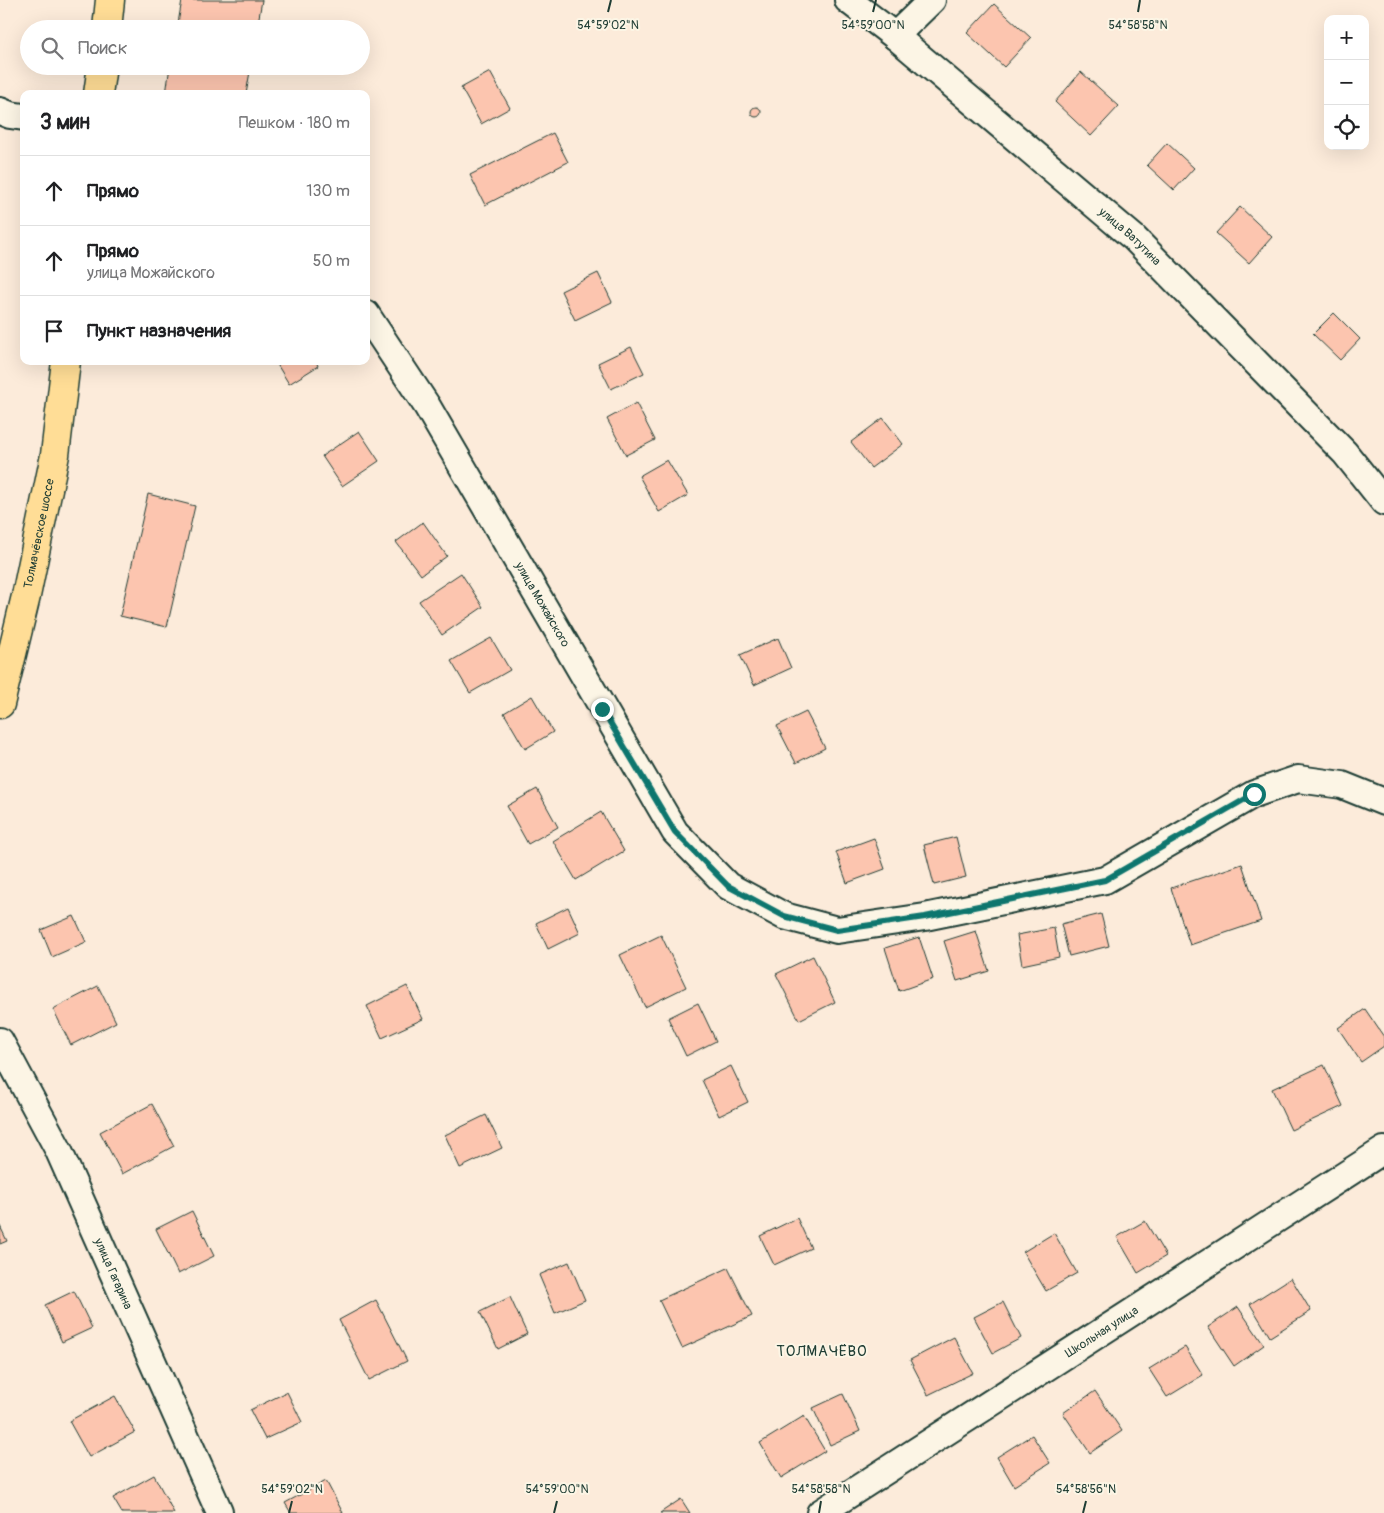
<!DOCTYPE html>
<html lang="ru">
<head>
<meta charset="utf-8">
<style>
  body { margin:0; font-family:Pangolin,sans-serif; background:#f6f6f6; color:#202124 }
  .controls { position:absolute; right:15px; top:15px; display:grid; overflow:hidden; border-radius:10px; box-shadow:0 5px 20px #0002 }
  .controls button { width:45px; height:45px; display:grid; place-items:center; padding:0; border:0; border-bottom:1px solid #e0e0e0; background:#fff; color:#202124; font:25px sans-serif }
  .stop { position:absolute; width:15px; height:15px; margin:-11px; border:4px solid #0f766e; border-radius:50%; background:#fff }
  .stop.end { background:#0f766e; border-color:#fff; box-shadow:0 1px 5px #0008 }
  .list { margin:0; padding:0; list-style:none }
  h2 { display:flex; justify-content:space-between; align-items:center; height:65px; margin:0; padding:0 20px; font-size:21px }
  h2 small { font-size:16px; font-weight:400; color:#757577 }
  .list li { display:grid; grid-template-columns:32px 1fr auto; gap:15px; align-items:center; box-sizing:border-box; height:70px; padding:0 20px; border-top:1px solid #e0e0e0 }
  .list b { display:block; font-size:19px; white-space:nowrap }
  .list p { margin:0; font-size:16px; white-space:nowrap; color:#757577 }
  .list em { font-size:16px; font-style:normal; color:#757577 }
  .icon { flex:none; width:28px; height:28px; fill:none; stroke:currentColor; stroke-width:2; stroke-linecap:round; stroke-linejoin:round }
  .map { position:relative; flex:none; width:1384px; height:1513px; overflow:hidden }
  .search { position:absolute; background:#fff; box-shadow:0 5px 20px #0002; left:20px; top:20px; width:350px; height:55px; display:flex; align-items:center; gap:12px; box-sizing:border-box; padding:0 18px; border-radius:28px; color:#757577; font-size:19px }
  .panel { position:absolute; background:#fff; box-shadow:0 5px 20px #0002; left:20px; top:90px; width:350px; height:275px; border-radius:10px }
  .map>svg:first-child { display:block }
</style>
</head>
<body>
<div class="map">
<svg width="1384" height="1513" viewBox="0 0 1384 1513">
  <rect width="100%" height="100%" fill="#fcebda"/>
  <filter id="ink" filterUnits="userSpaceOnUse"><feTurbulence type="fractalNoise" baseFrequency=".02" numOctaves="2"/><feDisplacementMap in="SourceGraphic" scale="10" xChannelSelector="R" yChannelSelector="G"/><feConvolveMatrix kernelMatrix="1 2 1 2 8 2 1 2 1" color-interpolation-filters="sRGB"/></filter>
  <g filter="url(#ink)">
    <path fill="#fcc5af" stroke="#1f3d34" d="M182,0H262L257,29H177Z
      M994,4L1031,38L1004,67L967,33Z
      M170,66H251L246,94H166Z
      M490,72L510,108L481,124L461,88Z
      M1081,72L1119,106L1091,136L1055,102Z
      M751 112a5 5 0 1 1 10 0a5 5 0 1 1-10 0Z
      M553,133L568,162L485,205L470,175Z
      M1167,143L1194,168L1174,190L1147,165Z
      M1240,207L1272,237L1249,263L1216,233Z
      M598,273L612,302L575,320L561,291Z
      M1334,313L1360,339L1340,360L1313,334Z
      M631,347L644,373L611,389L598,363Z
      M275,361H316L318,366L289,384Z
      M636,403L655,440L626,455L607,419Z
      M883,418L903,444L871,468L851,442Z
      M359,431L379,461L342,486L322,456Z
      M667,460L688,495L659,512L639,476Z
      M148,494L195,506L167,627L120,616Z
      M423,522L447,556L421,575L396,542Z
      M461,573L483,607L442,635L419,601Z
      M491,638L510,670L470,693L451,661Z
      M778,638L791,668L754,685L740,655Z
      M532,696L553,732L525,749L504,713Z
      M806,712L825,748L796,763L777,726Z
      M537,789L558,827L528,844L507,806Z
      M601,812L624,851L576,880L553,841Z
      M956,837L966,877L934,885L924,845Z
      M874,838L885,869L847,883L836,852Z
      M1242,864L1261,921L1190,945L1171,888Z
      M568,907L580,933L548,949L536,923Z
      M1101,914L1109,946L1069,956L1061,924Z
      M74,916L86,942L52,957L41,930Z
      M1054,928L1059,957L1022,965L1017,935Z
      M976,931L989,971L957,981L944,941Z
      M661,935L686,987L645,1007L620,955Z
      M919,937L933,979L899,991L885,948Z
      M813,956L835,1002L799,1020L776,974Z
      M98,986L116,1022L71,1045L53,1009Z
      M407,986L423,1019L382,1038L367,1006Z
      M698,1003L716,1041L686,1056L668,1018Z
      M1365,1009L1384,1037V1046L1361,1062L1338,1028Z
      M1324,1065L1343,1106L1291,1130L1272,1089Z
      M731,1066L748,1102L719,1116L702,1080Z
      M152,1104L174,1146L122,1174L100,1132Z
      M486,1115L502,1148L460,1168L445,1135Z
      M192,1211L214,1256L178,1274L156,1229Z
      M797,1218L811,1248L774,1265L760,1236Z
      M1145,1221L1166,1256L1138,1273L1117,1237Z
      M0,1226L7,1241L0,1244Z
      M1054,1233L1077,1273L1046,1291L1023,1252Z
      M569,1262L585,1300L555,1313L539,1275Z
      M728,1268L752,1316L682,1348L659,1300Z
      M1291,1278L1311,1311L1270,1337L1250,1304Z
      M74,1291L92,1328L62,1342L45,1305Z
      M510,1297L527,1334L498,1349L480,1312Z
      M376,1300L407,1361L369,1380L339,1320Z
      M1003,1302L1021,1338L993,1353L974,1317Z
      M1238,1307L1264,1345L1234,1366L1208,1327Z
      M954,1337L973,1373L928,1395L910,1360Z
      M1185,1347L1203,1375L1167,1397L1149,1369Z
      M1095,1391L1122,1431L1090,1453L1063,1413Z
      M287,1392L302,1422L265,1439L250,1410Z
      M843,1394L860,1431L830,1445L813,1408Z
      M115,1396L135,1432L89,1457L69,1421Z
      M804,1416L825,1451L781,1478L760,1443Z
      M1032,1435L1050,1463L1014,1486L997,1457Z
      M154,1475L174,1513H122L113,1498Z
      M326,1481L343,1513H291L285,1503Z
      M681,1499L690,1513H660Z"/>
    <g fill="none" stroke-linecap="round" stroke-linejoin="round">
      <defs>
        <g id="minor">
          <path id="s1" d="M848,0L895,36L1134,238L1345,453L1384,502"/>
          <path d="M895,36L932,0"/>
          <path d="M0,111L10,115L24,117"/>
          <path id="s2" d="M366,314L427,406L675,832L728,886L784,916L837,930L925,917L1105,880L1254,794L1298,779L1342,785L1384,802"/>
          <path id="s3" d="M0,1041L58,1149L219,1511"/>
          <path id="s4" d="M820,1513L1384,1150"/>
        </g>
        <g id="primary">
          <path d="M107,29L110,0"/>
          <path d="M98,94L102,66"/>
          <path id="s5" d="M0,704L26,596L55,455L66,361"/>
        </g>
      </defs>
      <use href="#minor" stroke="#1f3d34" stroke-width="30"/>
      <use href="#primary" stroke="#1f3d34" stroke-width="31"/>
      <use href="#minor" stroke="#fcf5e5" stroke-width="26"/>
      <use href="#primary" stroke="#ffdd96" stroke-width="28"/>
    </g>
  </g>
  <g fill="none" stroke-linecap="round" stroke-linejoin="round" filter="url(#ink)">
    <path stroke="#0f766e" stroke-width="6" d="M602,709L675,832L728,886L784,916L837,930L925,917L1105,880L1254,794"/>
  </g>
  <path fill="none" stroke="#1f3d34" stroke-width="2" d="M608,12L611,0M873,12L876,0M1138,12L1140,0M289,1513L292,1501M554,1513L557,1501M819,1513L821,1501M1083,1513L1086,1501"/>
  <g text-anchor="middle" stroke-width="4" stroke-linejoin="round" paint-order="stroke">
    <g font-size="12" fill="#1f3d34" stroke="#fcf5e5">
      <text dy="4" stroke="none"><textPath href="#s1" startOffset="368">улица Ватутина</textPath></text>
      <text dy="4" stroke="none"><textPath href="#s5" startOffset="175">Толмачёвское шоссе</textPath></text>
      <text dy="4" stroke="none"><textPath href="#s2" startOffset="340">улица Можайского</textPath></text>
      <text dy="4" stroke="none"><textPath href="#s3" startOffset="259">улица Гагарина</textPath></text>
      <text dy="4" stroke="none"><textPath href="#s4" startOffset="335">Школьная улица</textPath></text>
    </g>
    <g font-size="15" letter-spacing="1" fill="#1f3d34" stroke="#fcf5e5">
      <text x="822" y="1356">ТОЛМАЧЁВО</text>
    </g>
  </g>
  <g font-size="12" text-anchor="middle" fill="#1f3d34" stroke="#fcf5e5" stroke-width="4" stroke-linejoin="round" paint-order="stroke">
    <text x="608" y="29">54°59'02"N</text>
    <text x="873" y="29">54°59'00"N</text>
    <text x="1138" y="29">54°58'58"N</text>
    <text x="292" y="1493">54°59'02"N</text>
    <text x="557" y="1493">54°59'00"N</text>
    <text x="821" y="1493">54°58'58"N</text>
    <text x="1086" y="1493">54°58'56"N</text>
  </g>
</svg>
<div class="controls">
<button>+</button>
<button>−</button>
<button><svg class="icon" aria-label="locate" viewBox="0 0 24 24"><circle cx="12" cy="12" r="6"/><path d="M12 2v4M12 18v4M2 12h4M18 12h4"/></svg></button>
</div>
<div class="stop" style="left:1254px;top:794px"></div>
<div class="stop end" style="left:602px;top:709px"></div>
<div class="search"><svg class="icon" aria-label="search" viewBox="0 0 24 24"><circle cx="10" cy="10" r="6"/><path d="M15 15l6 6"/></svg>Поиск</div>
<section class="panel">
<h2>3 мин<small>Пешком · 180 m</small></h2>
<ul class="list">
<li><svg class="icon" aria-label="ahead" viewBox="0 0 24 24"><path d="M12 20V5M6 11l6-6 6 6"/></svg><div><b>Прямо</b></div><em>130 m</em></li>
<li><svg class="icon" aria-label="ahead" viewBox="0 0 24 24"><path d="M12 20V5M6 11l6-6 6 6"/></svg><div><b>Прямо</b><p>улица Можайского</p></div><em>50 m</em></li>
<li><svg class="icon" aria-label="arrive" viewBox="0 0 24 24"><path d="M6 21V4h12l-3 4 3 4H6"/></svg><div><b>Пункт назначения</b></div></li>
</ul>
</section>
</div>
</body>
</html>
